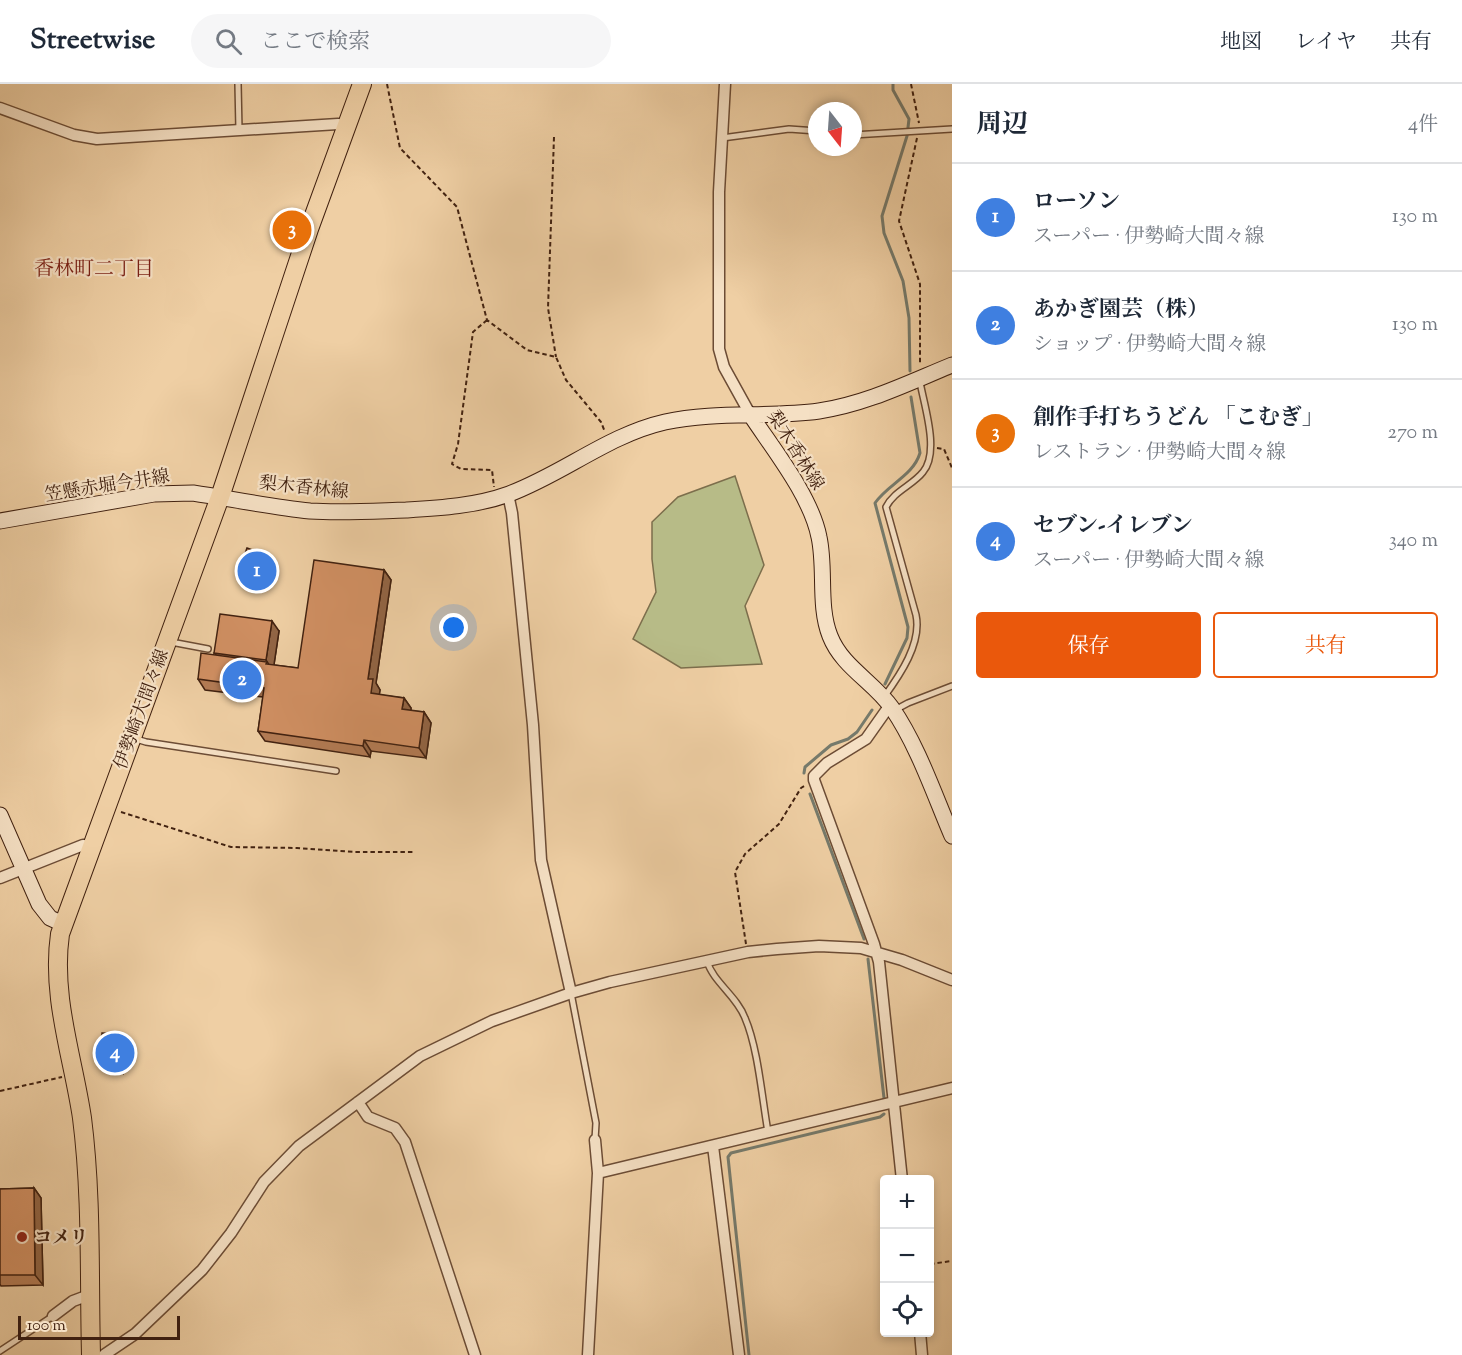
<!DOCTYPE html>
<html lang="ja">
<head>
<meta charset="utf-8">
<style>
  body { margin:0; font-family:"Sorts Mill Goudy","Noto Serif JP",serif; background:#f6f6f7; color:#1f2937 }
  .controls { position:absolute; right:18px; bottom:18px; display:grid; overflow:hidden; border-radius:6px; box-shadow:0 3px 9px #0003 }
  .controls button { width:54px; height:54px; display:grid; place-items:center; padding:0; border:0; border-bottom:2px solid #e0e1e3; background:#fff; color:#1f2937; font:30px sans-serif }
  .compass { position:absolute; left:808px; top:18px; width:54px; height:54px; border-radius:50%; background:#fff; box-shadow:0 3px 9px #0003; rotate:163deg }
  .scale { position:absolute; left:18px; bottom:15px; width:162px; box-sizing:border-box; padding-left:6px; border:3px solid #412110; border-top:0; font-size:16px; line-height:21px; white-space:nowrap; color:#412110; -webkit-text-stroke:4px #f5e0c4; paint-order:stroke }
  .you { position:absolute; left:454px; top:544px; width:21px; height:21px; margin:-15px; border:4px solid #fff; border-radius:50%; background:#1a73e8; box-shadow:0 0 0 9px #1a73e833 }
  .badge { display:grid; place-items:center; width:39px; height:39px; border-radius:50%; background:#ea580c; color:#fff; font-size:20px; font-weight:700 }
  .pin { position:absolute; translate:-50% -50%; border:3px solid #fff; box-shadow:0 2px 6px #0006 }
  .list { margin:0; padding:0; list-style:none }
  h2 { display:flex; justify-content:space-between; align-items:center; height:78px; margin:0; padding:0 24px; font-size:26px }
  h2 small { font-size:20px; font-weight:400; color:#747a83 }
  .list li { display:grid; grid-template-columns:39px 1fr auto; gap:18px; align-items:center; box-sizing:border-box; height:108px; padding:0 24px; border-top:2px solid #e0e1e3 }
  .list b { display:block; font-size:22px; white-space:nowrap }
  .list p { margin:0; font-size:20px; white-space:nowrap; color:#747a83 }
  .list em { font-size:20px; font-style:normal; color:#747a83 }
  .actions { display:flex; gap:12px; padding:18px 24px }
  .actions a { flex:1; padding:14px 0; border:2px solid #ea580c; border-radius:6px; text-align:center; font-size:21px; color:#ea580c }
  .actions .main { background:#ea580c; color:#fff }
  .icon { flex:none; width:33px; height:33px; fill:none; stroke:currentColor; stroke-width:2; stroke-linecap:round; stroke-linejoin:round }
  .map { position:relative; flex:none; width:952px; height:1271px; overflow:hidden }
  header { display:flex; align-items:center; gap:36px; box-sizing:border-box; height:84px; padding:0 30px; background:#fff; border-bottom:2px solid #e0e1e3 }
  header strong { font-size:28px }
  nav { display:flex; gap:33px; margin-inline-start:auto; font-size:21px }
  .search { width:420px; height:54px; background:#f6f6f7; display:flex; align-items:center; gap:15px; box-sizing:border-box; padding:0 21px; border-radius:33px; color:#747a83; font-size:22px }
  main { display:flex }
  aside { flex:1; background:#fff }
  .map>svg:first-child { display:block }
</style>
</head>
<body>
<header>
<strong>Streetwise</strong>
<div class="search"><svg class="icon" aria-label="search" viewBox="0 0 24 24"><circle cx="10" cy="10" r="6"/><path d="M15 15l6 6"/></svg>ここで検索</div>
<nav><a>地図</a><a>レイヤ</a><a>共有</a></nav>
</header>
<main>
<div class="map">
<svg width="952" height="1271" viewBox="0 0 952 1271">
  <rect width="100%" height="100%" fill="#efcfa4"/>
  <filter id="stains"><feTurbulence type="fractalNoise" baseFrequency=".00333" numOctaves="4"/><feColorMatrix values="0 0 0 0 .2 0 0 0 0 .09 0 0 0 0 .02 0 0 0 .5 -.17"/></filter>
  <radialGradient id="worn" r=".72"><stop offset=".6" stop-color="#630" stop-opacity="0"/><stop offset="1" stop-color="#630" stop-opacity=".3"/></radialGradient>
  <path fill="#b7bb87" stroke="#7c6e4c" stroke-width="1.5" d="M735,392L764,481L745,522L762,580L681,584L633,555L656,508L652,475V438L678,413Z"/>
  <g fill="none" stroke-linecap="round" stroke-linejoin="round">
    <path stroke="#767a6b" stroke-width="3" d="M893,0V6L909,35L907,52L882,132L884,149L903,197L909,234L910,287
      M885,600L907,554L908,543L875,419C888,400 913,392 920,369L911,313
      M804,689L805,683L831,661L848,655L857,648L872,626
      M810,710L864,855
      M868,875L884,1014
      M749,1271L728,1073L731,1069L880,1033L884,1030"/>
    <defs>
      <path id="service" d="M238,0L239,46
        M853,51L952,45
        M722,54L789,45L817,47
        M171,558L208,565
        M884,613C900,591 922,559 916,531L886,423C894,407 913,401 923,388C940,368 924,321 920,298
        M895,626L908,619L952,602
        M136,655L146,658L336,687
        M707,877C713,898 737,912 745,934C758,964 762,1014 768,1048
        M571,909L596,1039L595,1056
        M0,1267L53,1232"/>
      <path id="minor" d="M725,0L719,108V265L724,283L750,330
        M0,24L74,51L97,55L338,40L348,42
        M508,410L512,429L533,641L541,776L571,909
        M890,621L866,655L827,679L814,692V696L874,860L879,878L902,1096
        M0,794L83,761L93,762
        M358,1018L368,1033L395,1044L405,1058L475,1271
        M713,1062L739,1271
        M598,1089L952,1004
        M53,1232L73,1217L89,1211
        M920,1248L922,1271
        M104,1271L135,1250L202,1186L231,1149L264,1098L299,1062L420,972L492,937L571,909L610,898L748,868L777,865L819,862L861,864L902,876L952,896
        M588,1271L598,1089L595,1056"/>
      <path id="secondary" d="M750,330C773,365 811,412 819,453C826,485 818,522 830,552C842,583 874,598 892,624C918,662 934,710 952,752
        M0,437L154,410L193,409C232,415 271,423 310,427C342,429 374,427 406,426C440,424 476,422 509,410C563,390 608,351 665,338C716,327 768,334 819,327C866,320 908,299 952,281
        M0,731L39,820L50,834L63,840"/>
      <path id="primary" d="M91,1271C89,1192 92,1112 82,1034C73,973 51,913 60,850L220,413L309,145L362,0"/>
    </defs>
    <use href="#service" stroke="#6c4c35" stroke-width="8"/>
    <use href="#minor" stroke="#6c4c35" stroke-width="13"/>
    <use href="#secondary" stroke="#412110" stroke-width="17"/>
    <use href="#primary" stroke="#412110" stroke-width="20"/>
    <path stroke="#412110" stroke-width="2" stroke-dasharray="4.5 3" stroke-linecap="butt" d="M387,0L400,64L457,123L487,236L527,266L556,273L566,296L601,338L605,348
      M911,0L919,39
      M554,53L548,224L556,273
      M917,54L899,137L920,200V280
      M487,236L473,248L458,360L452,380L461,385L492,386L494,403
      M937,364L944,365L952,384
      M121,728L231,763L297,764L355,768H415
      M746,860L735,788L745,770L779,740L801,704L806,701
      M0,1007L62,993
      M930,1180L952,1177"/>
    <use href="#service" stroke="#f5e0c4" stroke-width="5"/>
    <use href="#minor" stroke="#f5e0c4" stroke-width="10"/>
    <use href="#secondary" stroke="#f5e0c4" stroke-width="15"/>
    <use href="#primary" stroke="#efcfa4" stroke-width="18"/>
  </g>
  <path fill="#b47c55" stroke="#412110" stroke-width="1.5" d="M263,470L269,477L261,500L245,494L239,486Z
    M384,486L391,496L376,599L380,606L379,611L404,614L411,624V627L424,628L431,639L426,674L371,667L370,673L265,657L258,647L263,613L205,606L198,595L216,571L214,569L279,547L274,581L298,584Z
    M125,958L123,989L106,988L101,981Z
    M34,1104L41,1114L43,1201L1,1202L0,1200V1105Z"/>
  <path fill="#926545" stroke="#412110" stroke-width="1.5" d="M263,470L269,477L261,500L255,492Z
    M384,486L391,496L376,599L380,606L378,620L371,609L368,595Z
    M272,537L279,547L273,587L266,576Z
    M404,614L411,624L410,636L402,625Z
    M424,628L431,639L426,674L419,664Z
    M364,656L371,667L370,673L363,662Z
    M120,950L125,958L123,989L118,982Z
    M34,1104L41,1114L43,1201L35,1191Z"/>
  <path fill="#d19063" stroke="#412110" stroke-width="1.5" d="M247,464L263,470L255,492L239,486Z
    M314,476L384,486L368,595H373L371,609L404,614L402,625L424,628L419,664L364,656L363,662L258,647L264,604L198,595L201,569L267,578L266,580L298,584Z
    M220,530L272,537L266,576L214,569Z
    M102,949L120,950L118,982L101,981Z
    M34,1104L35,1191H0V1105Z"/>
  <circle fill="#8f2418" stroke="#f5e0c4" stroke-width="2" cx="22" cy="1153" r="6"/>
  <g text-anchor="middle" stroke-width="4.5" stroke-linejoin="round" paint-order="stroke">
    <g font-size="18" fill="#412110" stroke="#f5e0c4">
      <text transform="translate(796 366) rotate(58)" y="6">梨木香林線</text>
      <text transform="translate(107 401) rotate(-9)" y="6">笠懸赤堀今井線</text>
      <text transform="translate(304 403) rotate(6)" y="6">梨木香林線</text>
      <text transform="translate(141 625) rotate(-70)" y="6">伊勢崎大間々線</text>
    </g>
    <g font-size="18" font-weight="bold" fill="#412110" stroke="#f5e0c4" text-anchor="start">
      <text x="34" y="1159">コメリ</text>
    </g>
    <g font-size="20" fill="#7a1f14" stroke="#f5e0c4">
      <text x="94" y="191">香林町二丁目</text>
    </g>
  </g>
  <rect width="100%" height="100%" filter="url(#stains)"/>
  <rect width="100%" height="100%" fill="url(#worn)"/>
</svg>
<div class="controls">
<button>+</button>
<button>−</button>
<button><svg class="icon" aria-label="locate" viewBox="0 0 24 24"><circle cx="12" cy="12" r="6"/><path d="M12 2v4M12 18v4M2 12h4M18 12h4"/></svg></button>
</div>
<svg class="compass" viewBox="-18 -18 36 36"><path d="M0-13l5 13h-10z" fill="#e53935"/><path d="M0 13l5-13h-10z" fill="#747a83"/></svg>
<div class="scale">100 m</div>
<div class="you"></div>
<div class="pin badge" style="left:257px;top:487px;background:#3f7fe0">1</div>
<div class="pin badge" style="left:242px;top:596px;background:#3f7fe0">2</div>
<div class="pin badge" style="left:292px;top:146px;background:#e8710a">3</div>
<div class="pin badge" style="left:115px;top:969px;background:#3f7fe0">4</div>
</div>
<aside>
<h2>周辺<small>4件</small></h2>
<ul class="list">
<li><span class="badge" style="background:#3f7fe0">1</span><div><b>ローソン</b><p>スーパー · 伊勢崎大間々線</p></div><em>130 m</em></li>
<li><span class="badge" style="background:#3f7fe0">2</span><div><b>あかぎ園芸（株）</b><p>ショップ · 伊勢崎大間々線</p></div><em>130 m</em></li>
<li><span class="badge" style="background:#e8710a">3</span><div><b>創作手打ちうどん 「こむぎ」</b><p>レストラン · 伊勢崎大間々線</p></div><em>270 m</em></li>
<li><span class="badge" style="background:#3f7fe0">4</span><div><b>セブン-イレブン</b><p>スーパー · 伊勢崎大間々線</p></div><em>340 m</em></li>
</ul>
<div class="actions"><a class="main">保存</a><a>共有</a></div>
</aside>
</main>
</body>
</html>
